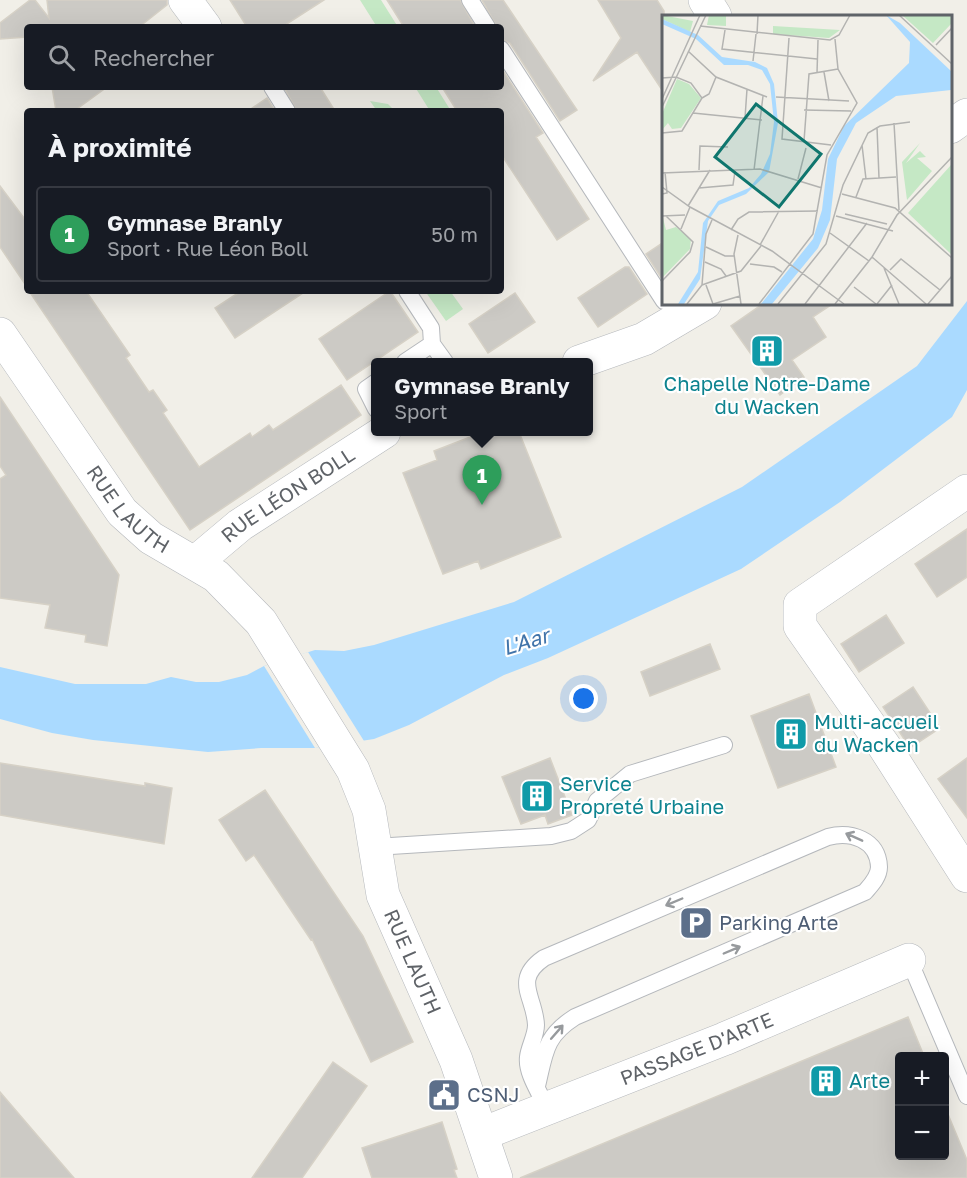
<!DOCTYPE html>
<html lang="fr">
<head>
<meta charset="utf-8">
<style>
  body { margin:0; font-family:"Golos Text",sans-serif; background:#242831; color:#f1f3f6 }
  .controls { position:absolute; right:18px; bottom:18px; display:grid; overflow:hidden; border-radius:6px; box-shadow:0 6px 24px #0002 }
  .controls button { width:54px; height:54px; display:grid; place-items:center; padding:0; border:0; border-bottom:2px solid #363941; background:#171b24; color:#f1f3f6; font:30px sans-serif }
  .you { position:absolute; left:584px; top:699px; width:21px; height:21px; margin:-15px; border:4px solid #fff; border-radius:50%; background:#1a73e8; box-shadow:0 0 0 9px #1a73e833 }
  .badge { display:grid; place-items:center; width:39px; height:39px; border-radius:50%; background:#ea4335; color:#fff; font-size:20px; font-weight:700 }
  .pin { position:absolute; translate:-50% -50px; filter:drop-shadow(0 2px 3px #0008) }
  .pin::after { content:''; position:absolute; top:32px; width:21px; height:18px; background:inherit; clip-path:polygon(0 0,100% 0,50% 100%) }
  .popup { position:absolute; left:371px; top:358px; width:222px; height:78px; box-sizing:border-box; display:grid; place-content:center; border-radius:6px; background:#171b24; filter:drop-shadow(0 2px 4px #0005); font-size:20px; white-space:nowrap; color:#9ea1a6 }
  .popup b { font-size:22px; color:#f1f3f6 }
  .popup::after { content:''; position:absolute; left:50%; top:100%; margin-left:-12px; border:12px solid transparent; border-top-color:#171b24 }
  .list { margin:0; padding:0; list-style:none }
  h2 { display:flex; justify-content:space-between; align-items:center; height:78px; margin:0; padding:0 24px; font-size:26px }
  h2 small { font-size:20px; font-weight:400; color:#9ea1a6 }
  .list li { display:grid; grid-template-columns:39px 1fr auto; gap:18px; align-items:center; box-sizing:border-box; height:96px; margin:0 12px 12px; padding:0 12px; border:2px solid #363941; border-radius:6px }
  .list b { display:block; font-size:22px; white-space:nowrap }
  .list p { margin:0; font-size:20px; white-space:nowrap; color:#9ea1a6 }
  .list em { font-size:20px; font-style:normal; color:#9ea1a6 }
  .icon { flex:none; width:33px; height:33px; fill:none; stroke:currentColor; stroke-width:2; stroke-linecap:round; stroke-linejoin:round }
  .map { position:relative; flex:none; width:967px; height:1178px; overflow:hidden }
  .search { position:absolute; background:#171b24; box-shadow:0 6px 24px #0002; left:24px; top:24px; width:480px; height:66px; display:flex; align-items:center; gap:15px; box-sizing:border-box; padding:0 21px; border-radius:6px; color:#9ea1a6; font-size:22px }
  .panel { position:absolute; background:#171b24; box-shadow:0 6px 24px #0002; left:24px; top:108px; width:480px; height:186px; border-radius:6px }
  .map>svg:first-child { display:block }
</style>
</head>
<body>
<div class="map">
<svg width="967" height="1178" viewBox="0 0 967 1178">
  <rect width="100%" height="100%" fill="#f1efe8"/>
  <path fill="#c5e8c5" d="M360,0H381L398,27H377Z
    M415,87H436L451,111H430Z
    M370,101L388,104L395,111H377Z
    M425,291H450L463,309L446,321Z"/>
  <path fill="#aadaff" d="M967,301V390L952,417L840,502L741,569L548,658L504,675L409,725L374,739L315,748H261L208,752L93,740L52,733L0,719V667L75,684H146L171,677L196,682H219L247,675L264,666L315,650L344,651L374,645L514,602L742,487L917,366Z"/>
  <path fill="#f1efe8" d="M308,652L364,741L315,748L264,666Z"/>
  <path fill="#cccac5" stroke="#d6d1c6" stroke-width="1.5" d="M30,0H35L49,18L47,0H167V5L139,27H27V37L0,39V23Z
    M230,0H324L282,27H247Z
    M387,0H460L475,27H404Z
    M482,0H503L577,110L560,121L510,43L501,39V27H497Z
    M598,0H657L664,11V93L637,52L593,81L621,38Z
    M501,68L543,133L536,137L589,219L557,240L501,154V111H457L442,87H501Z
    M52,87H107L74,111H56Z
    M284,87H320L335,111H297Z
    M267,98L275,111H248Z
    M0,186L27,222V287L0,247Z
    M664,242V282L646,254Z
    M625,267H629L647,294L598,327L578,298Z
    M29,291H86L130,355L126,358L149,392L153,390L167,410L163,413L199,467L250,433L252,437L269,425L273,430L341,385L361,415L190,530Z
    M241,291H306L235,338L215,308Z
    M390,291L418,332L347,380L319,339Z
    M515,293L535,322L488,353L469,324Z
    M764,303H834L813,317L826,337L792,360L804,377L780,395L731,326Z
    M0,397L119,575L107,646L85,642L86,635L45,628L50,605L0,598V479L6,475L0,466Z
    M483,432H519L561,537L481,569L478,561L443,574L403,473L437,460L434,451Z
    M967,529V577L937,597L915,564Z
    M886,615L904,643L859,672L841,644Z
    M710,644L720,669L650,696L641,672Z
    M913,687L940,728L910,748L883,707Z
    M809,694L836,767L778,788L751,716Z
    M550,758L572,815L548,824L545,815L521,824L502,777Z
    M967,758V818L938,779Z
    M0,763L145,786V783L172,788L164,844L0,815Z
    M265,790L363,936L413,1042L371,1062L312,939L311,940L254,855L246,861L219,820Z
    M908,1017L924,1056H900V1155H945V1107L967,1160V1178H520Z
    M333,1062L367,1086L302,1178H252Z
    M0,1092L36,1134L74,1178H0Z
    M442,1122L457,1169L454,1170L457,1178H372L362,1148Z"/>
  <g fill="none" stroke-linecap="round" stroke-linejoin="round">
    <defs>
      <path id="lane" d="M470,0L487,27
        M501,49L664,301
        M272,87L287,111
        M407,291L431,328L432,344L445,362
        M405,362L432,344
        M376,382L366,389L376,409
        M375,847L551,836L571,831L588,820L597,801L630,774L724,745
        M909,960L967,1096
        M537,1086C545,1052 545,1036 575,1017L865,892C871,885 879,877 879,867C878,839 850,831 828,837L544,958C512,980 535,997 536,1025C536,1036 529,1047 528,1057C526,1074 541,1094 547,1109"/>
      <g id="street">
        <path d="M185,0L205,27"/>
        <path d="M705,0L715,16"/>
        <path d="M950,127L967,115"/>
        <path id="s1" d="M0,334L122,512L151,538L216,576L261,622L353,770L369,810L383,895L456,1060L496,1178"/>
        <path d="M579,362L644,339L705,303"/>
        <path d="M967,491L800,605V626L884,746L967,876"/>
        <path id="s2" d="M196,562L240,525L384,432"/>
        <path id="s3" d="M482,1134L724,1039L909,960"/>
      </g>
    </defs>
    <use href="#lane" stroke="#b5b8bc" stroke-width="18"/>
    <use href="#street" stroke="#b5b8bc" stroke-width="34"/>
    <use href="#lane" stroke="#fff" stroke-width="16"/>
    <use href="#street" stroke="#fff" stroke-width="33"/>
  </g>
  <defs><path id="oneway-shaft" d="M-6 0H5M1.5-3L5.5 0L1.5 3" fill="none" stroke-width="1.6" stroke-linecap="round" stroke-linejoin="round" transform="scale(1.5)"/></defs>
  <g stroke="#979a9d">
    <use href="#oneway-shaft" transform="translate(854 837) rotate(-156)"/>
    <use href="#oneway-shaft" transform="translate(674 902) rotate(157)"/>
    <use href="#oneway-shaft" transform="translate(732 950) rotate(-23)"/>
    <use href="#oneway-shaft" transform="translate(557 1032) rotate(-49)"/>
  </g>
  <defs>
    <symbol id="building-square" viewBox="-11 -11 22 22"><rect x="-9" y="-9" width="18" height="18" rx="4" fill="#0f9aa8" stroke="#fff"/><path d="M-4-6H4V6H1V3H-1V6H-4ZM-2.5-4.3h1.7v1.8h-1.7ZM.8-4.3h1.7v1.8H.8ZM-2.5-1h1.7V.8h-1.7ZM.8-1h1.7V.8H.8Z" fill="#fff"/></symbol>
    <symbol id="parking-square" viewBox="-11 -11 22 22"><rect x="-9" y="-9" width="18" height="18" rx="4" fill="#5c6f8a" stroke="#fff"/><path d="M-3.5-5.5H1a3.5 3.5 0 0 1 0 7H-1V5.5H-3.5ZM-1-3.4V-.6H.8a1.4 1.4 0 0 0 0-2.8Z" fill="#fff"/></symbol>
    <symbol id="civic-square" viewBox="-11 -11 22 22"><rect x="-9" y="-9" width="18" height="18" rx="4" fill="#5c6f8a" stroke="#fff"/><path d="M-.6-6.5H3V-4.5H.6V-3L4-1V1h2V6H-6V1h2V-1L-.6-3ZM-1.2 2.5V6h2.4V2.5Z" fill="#fff"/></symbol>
  </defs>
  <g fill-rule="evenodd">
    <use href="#building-square" x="748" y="332" width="38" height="38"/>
    <use href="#building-square" x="772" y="715" width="38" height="38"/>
    <use href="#building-square" x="518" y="777" width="38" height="38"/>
    <use href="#parking-square" x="677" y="904" width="38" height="38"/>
    <use href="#building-square" x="807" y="1062" width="38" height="38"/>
    <use href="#civic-square" x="425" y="1076" width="38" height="38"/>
  </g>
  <g text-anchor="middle" stroke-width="4.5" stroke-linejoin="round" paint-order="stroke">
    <g font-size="20" fill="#0d838f" stroke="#fff" text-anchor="start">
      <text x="767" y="391" text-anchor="middle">Chapelle Notre-Dame<tspan x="767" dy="23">du Wacken</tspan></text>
      <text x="814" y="729">Multi-accueil<tspan x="814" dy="23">du Wacken</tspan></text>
      <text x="560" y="791">Service<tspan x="560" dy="23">Propreté Urbaine</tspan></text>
      <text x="849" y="1088">Arte</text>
    </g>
    <g font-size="20" fill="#5f6368" stroke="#fff">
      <text dy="7" stroke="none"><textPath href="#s2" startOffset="114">RUE LÉON BOLL</textPath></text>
      <text dy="7" stroke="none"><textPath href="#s1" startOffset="218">RUE LAUTH</textPath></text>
      <text dy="7" stroke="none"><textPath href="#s1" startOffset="771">RUE LAUTH</textPath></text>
      <text dy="7" stroke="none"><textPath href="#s3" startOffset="231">PASSAGE D'ARTE</textPath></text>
    </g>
    <g font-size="20" fill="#4e5e75" stroke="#fff" text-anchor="start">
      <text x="719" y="930">Parking Arte</text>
      <text x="467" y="1102">CSNJ</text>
    </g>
    <g font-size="21" font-style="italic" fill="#4174aa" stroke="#fff">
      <text transform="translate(526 642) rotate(-17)" y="7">L'Aar</text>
    </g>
  </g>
  <g transform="translate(662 15)">
    <rect width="290" height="290" fill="#f1efe8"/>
    <path d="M0,0L31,6L28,17L0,4ZM47,0H64V11L45,10ZM240,0H289V9L271,28ZM111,11L178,15L167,23L111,19ZM15,64L27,69L39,83L19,113L10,114L6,108L0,115V99ZM258,128L244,148L258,136L264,142L255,143L270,156L245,185L240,147ZM289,150V239L246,198ZM1,203L4,215L14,212L29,224L28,234L0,263Z" fill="#c5e8c5"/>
    <path d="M224,0L238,8L289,56V75L234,81L194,108L175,144L168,205L156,233L110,289H99L151,224L160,195L166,144L182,111L247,48L248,27ZM0,4L36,20L60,42L93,47L105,53L112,69L116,108L107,157L84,179L57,190L46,206L38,264L22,289H16L36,257L41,208L56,186L87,173L99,159L108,139L112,107L108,69L100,55L86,50H62L34,24L0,9Z" fill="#aadaff"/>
    <path fill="none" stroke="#b3b3b1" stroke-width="1.5" d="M237,0L290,49M38,11L168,25L177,20L188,0M63,15L60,34L155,44M95,19L96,0M127,23L120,124L169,130M274,30L290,13M26,36L54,62L105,82M91,46L94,19M162,57L167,86M155,58L156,25M0,63L14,62L29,68L40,83L20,116L0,118M114,82L187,86M40,83L47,79L54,62M0,84L38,0M0,92L44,0M142,95L189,96M31,98L100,105M83,103L85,74M232,108L237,195M215,112L217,163M142,126L147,59L176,54M200,130L204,164M37,155L38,131L66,132M92,155L101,81M0,158L98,154L160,173M136,164L144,133M0,172L28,192L110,236L182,289M37,173L71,170L73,156M0,179L5,178L3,157M180,179L233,193L290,243M194,182L201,164L234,162M26,191L48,155M183,199L225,209M0,201L23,200M174,201L231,216M19,214L28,192M69,215L76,204L87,197L156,196M168,218L207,246M76,220L72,239L79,289M98,230L117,196M44,232L63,241H72M210,242L264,289M43,247L59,254L64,261M88,249L112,252L120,257M222,253L237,289M228,255L239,244L278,275M0,266L28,237L31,227L4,201M40,270L79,256L99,231M44,270L51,289M192,272L214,289M25,289L40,270L44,219L50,205M51,289L78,281M97,289L151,219L165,140L195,88L176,54L173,24M116,289L164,229L181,170L206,118L218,111L248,107M143,289L205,208M173,289L210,242L235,200L290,142M215,289L230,270M266,289L290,261"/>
    <path fill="#0f766e" fill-opacity="0.15" stroke="#0f766e" stroke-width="3" d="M94,89L159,139L117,192L53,142Z"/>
    <rect width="290" height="290" fill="none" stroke="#5f6368" stroke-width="3"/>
  </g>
</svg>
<div class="controls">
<button>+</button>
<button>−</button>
</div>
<div class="you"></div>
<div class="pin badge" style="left:482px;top:505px;background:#2e9e5b">1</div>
<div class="popup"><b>Gymnase Branly</b>Sport</div>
<div class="search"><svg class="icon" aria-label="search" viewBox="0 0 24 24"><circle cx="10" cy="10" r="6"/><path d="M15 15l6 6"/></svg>Rechercher</div>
<section class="panel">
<h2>À proximité<small></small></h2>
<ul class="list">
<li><span class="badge" style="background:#2e9e5b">1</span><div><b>Gymnase Branly</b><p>Sport · Rue Léon Boll</p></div><em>50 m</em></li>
</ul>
</section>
</div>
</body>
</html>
